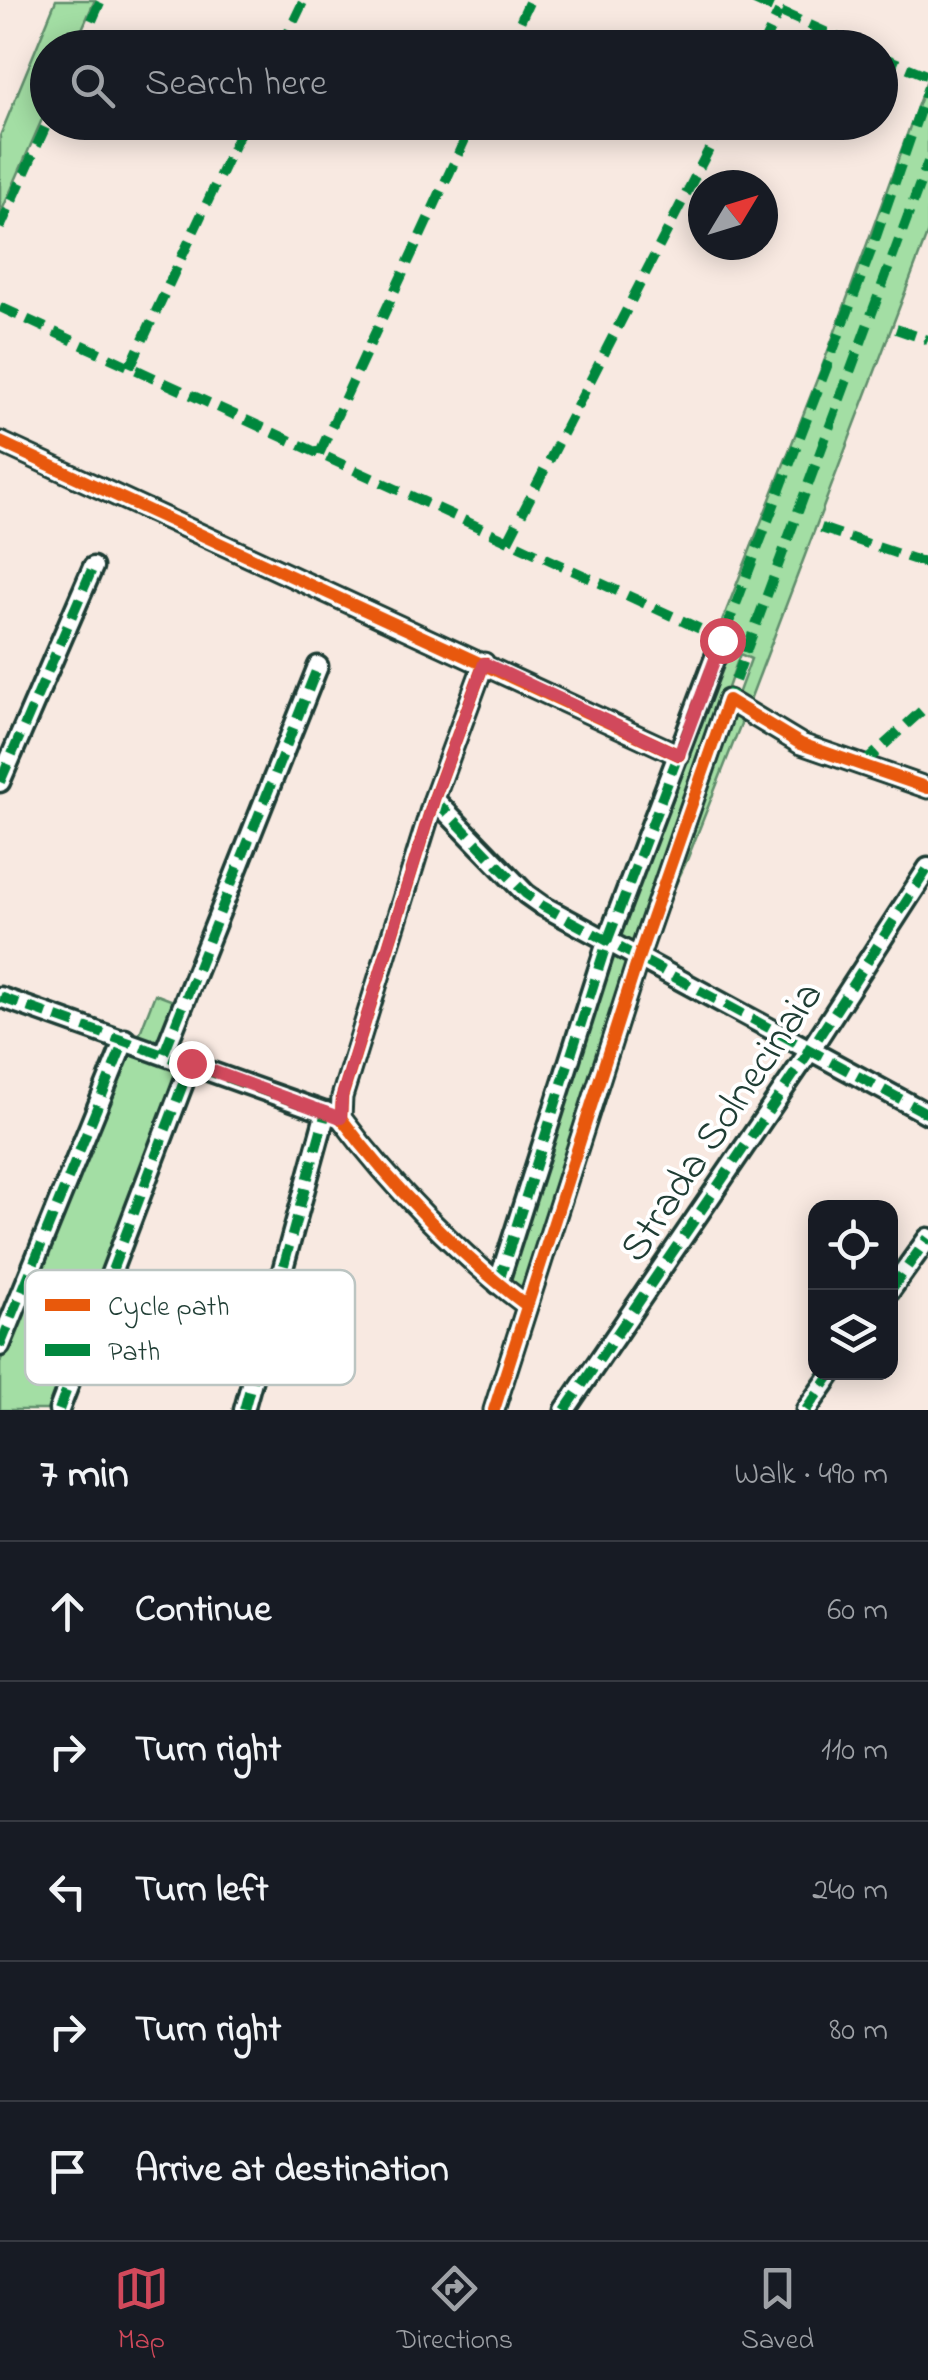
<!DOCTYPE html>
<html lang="en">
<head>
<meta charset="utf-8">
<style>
  body { margin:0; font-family:"Indie Flower",sans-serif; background:#20242c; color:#f1f3f6 }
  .controls { position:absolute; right:30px; bottom:30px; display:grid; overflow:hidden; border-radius:20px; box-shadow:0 5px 25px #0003 }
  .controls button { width:90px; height:90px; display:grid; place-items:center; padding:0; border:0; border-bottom:2px solid #363941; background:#171b24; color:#f1f3f6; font:50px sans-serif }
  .compass { position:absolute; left:688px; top:170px; width:90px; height:90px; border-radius:50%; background:#171b24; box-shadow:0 5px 25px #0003; rotate:52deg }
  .stop { position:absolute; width:30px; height:30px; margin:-22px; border:8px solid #d1495b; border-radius:50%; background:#fff }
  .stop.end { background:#d1495b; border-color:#fff; box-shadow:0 2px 10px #0008 }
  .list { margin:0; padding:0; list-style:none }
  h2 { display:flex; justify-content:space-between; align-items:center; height:130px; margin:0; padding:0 40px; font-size:42px }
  h2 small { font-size:32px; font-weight:400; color:#9ea1a6 }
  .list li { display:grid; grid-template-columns:65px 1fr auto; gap:30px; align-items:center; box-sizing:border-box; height:140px; padding:0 40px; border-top:2px solid #363941 }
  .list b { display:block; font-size:38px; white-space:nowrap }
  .list em { font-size:32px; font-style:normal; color:#9ea1a6 }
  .icon { flex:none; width:55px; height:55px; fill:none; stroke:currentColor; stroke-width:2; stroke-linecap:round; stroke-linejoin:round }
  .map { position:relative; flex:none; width:928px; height:1410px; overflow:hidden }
  .search { position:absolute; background:#171b24; box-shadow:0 5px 25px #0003; left:30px; right:30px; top:30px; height:110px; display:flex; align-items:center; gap:25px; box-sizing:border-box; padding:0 35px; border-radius:55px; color:#9ea1a6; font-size:38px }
  .sheet { height:830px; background:#171b24 }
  nav { display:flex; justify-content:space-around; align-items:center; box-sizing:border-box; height:140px; border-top:2px solid #363941; background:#171b24; font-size:28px; color:#9ea1a6 }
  nav a { display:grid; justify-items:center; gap:5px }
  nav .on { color:#d1495b }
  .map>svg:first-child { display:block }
</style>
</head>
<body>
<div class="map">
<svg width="928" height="1410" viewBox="0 0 928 1410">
  <rect width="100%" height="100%" fill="#f8e9e1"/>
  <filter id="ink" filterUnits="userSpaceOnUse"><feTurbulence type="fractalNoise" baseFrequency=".01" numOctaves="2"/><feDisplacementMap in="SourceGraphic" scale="20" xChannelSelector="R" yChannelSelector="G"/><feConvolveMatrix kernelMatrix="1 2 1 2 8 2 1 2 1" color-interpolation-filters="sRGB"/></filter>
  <g filter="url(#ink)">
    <path fill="#a3dea4" stroke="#618e6c" stroke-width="2.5" d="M56,0H95L74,47L48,48L47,108L0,215V136Z
      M928,77V232L748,705L737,697L751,659L740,654L636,947L615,936L714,642L825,359Z
      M730,706L744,716L687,860L668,901L662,898Z
      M611,947L630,958L523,1296L504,1283Z
      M155,994L176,1002L159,1046L138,1038Z
      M131,1053L180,1072L55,1410H0V1363L123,1058Z"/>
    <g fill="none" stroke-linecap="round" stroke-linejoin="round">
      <defs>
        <path id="street" d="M0,442L679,755
          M484,663L434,799L342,1097L341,1118C391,1185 459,1255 526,1305
          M0,782L93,567
          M434,799L526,894L543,906L928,1114
          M0,997L341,1118
          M164,1053L318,666
          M498,1284L608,939L722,639
          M890,1291L928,1238
          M0,1346L125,1039
          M59,1410L191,1063
          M244,1410L326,1112
          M494,1410L639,956L728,700L801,744L928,788
          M565,1410L809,1052L928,868
          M806,1410L833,1372"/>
      </defs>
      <use href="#street" stroke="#1f3d34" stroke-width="25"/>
      <use href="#street" stroke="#fff" stroke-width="18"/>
      <path stroke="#00873e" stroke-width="10" stroke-dasharray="20 10" stroke-linecap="butt" d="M754,0L861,48
        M80,48L101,0
        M281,48L304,0
        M508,48L530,0
        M761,48L779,12
        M880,56L928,76
        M0,228L48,121
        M0,307L722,639
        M896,329L928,340
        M130,367L245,122
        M319,454L473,122
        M821,528L928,564
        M508,541L723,122
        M736,705L728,700L928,162
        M862,765L928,705
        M0,782L93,567
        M434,799L526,894L543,906L928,1114
        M0,997L341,1118
        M164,1053L318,666
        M498,1284L608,939L871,251L928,87
        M890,1291L928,1238
        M0,1346L125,1039
        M59,1410L191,1063
        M244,1410L326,1112
        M565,1410L809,1052L928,868
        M806,1410L833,1372"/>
      <defs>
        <path id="cycleway" d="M0,442L679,755
          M484,663L434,799L342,1097L341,1118C391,1185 459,1255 526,1305
          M494,1410L639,956L728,700L801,744L928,788"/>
      </defs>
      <use href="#cycleway" stroke="#fff" stroke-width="19"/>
      <use href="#cycleway" stroke="#e8590c" stroke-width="12"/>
    </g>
  </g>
  <g fill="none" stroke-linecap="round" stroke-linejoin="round" filter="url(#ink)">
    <path stroke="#d1495b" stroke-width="12" d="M191,1063L341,1118L342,1096L434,799L484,663L679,755L722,640"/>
  </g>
  <g text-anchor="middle" stroke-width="8" stroke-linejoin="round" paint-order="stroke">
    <g font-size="42" fill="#1f3d34" stroke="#fff">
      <text transform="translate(719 1120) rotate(-56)" y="15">Strada Solnecinaia</text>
    </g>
  </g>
  <rect x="25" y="1270" width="330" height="115" rx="15" fill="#fff" stroke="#bcc5c2" stroke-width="2.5"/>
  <rect x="45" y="1299" width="45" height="12" fill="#e8590c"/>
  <rect x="45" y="1344" width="45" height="12" fill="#00873e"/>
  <g font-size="28" fill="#1f3d34">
    <text x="108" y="1315">Cycle path</text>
    <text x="108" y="1360">Path</text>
  </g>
</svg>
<div class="controls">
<button><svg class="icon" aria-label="locate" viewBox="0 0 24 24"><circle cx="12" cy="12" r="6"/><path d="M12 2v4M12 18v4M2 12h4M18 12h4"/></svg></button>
<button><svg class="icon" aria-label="layers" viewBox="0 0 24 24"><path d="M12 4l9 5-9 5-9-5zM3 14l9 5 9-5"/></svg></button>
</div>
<svg class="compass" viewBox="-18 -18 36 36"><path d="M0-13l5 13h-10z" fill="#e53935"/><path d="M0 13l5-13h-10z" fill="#9ea1a6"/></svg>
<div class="stop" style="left:722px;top:640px"></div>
<div class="stop end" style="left:191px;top:1063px"></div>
<div class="search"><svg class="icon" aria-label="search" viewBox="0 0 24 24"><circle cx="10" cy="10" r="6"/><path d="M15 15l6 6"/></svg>Search here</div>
</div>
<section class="sheet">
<h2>7 min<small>Walk · 490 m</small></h2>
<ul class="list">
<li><svg class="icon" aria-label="ahead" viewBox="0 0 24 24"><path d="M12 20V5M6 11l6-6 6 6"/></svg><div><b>Continue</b></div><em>60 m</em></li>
<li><svg class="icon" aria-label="right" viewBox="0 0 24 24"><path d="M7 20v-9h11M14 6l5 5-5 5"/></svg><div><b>Turn right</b></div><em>110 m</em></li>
<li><svg class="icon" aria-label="left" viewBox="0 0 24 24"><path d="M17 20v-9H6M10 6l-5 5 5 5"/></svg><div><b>Turn left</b></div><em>240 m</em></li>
<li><svg class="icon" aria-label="right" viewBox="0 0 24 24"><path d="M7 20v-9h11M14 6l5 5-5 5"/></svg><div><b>Turn right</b></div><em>80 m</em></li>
<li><svg class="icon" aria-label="arrive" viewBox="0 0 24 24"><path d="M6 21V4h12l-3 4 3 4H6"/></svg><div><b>Arrive at destination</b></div></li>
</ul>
</section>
<nav>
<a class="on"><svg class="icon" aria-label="map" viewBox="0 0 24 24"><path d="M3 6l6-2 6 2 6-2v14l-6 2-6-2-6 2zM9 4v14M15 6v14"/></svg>Map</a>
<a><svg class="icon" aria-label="directions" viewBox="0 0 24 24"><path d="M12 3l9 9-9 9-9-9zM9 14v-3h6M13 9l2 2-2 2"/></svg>Directions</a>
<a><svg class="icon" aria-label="saved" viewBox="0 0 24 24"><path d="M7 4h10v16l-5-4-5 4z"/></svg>Saved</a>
</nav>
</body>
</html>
